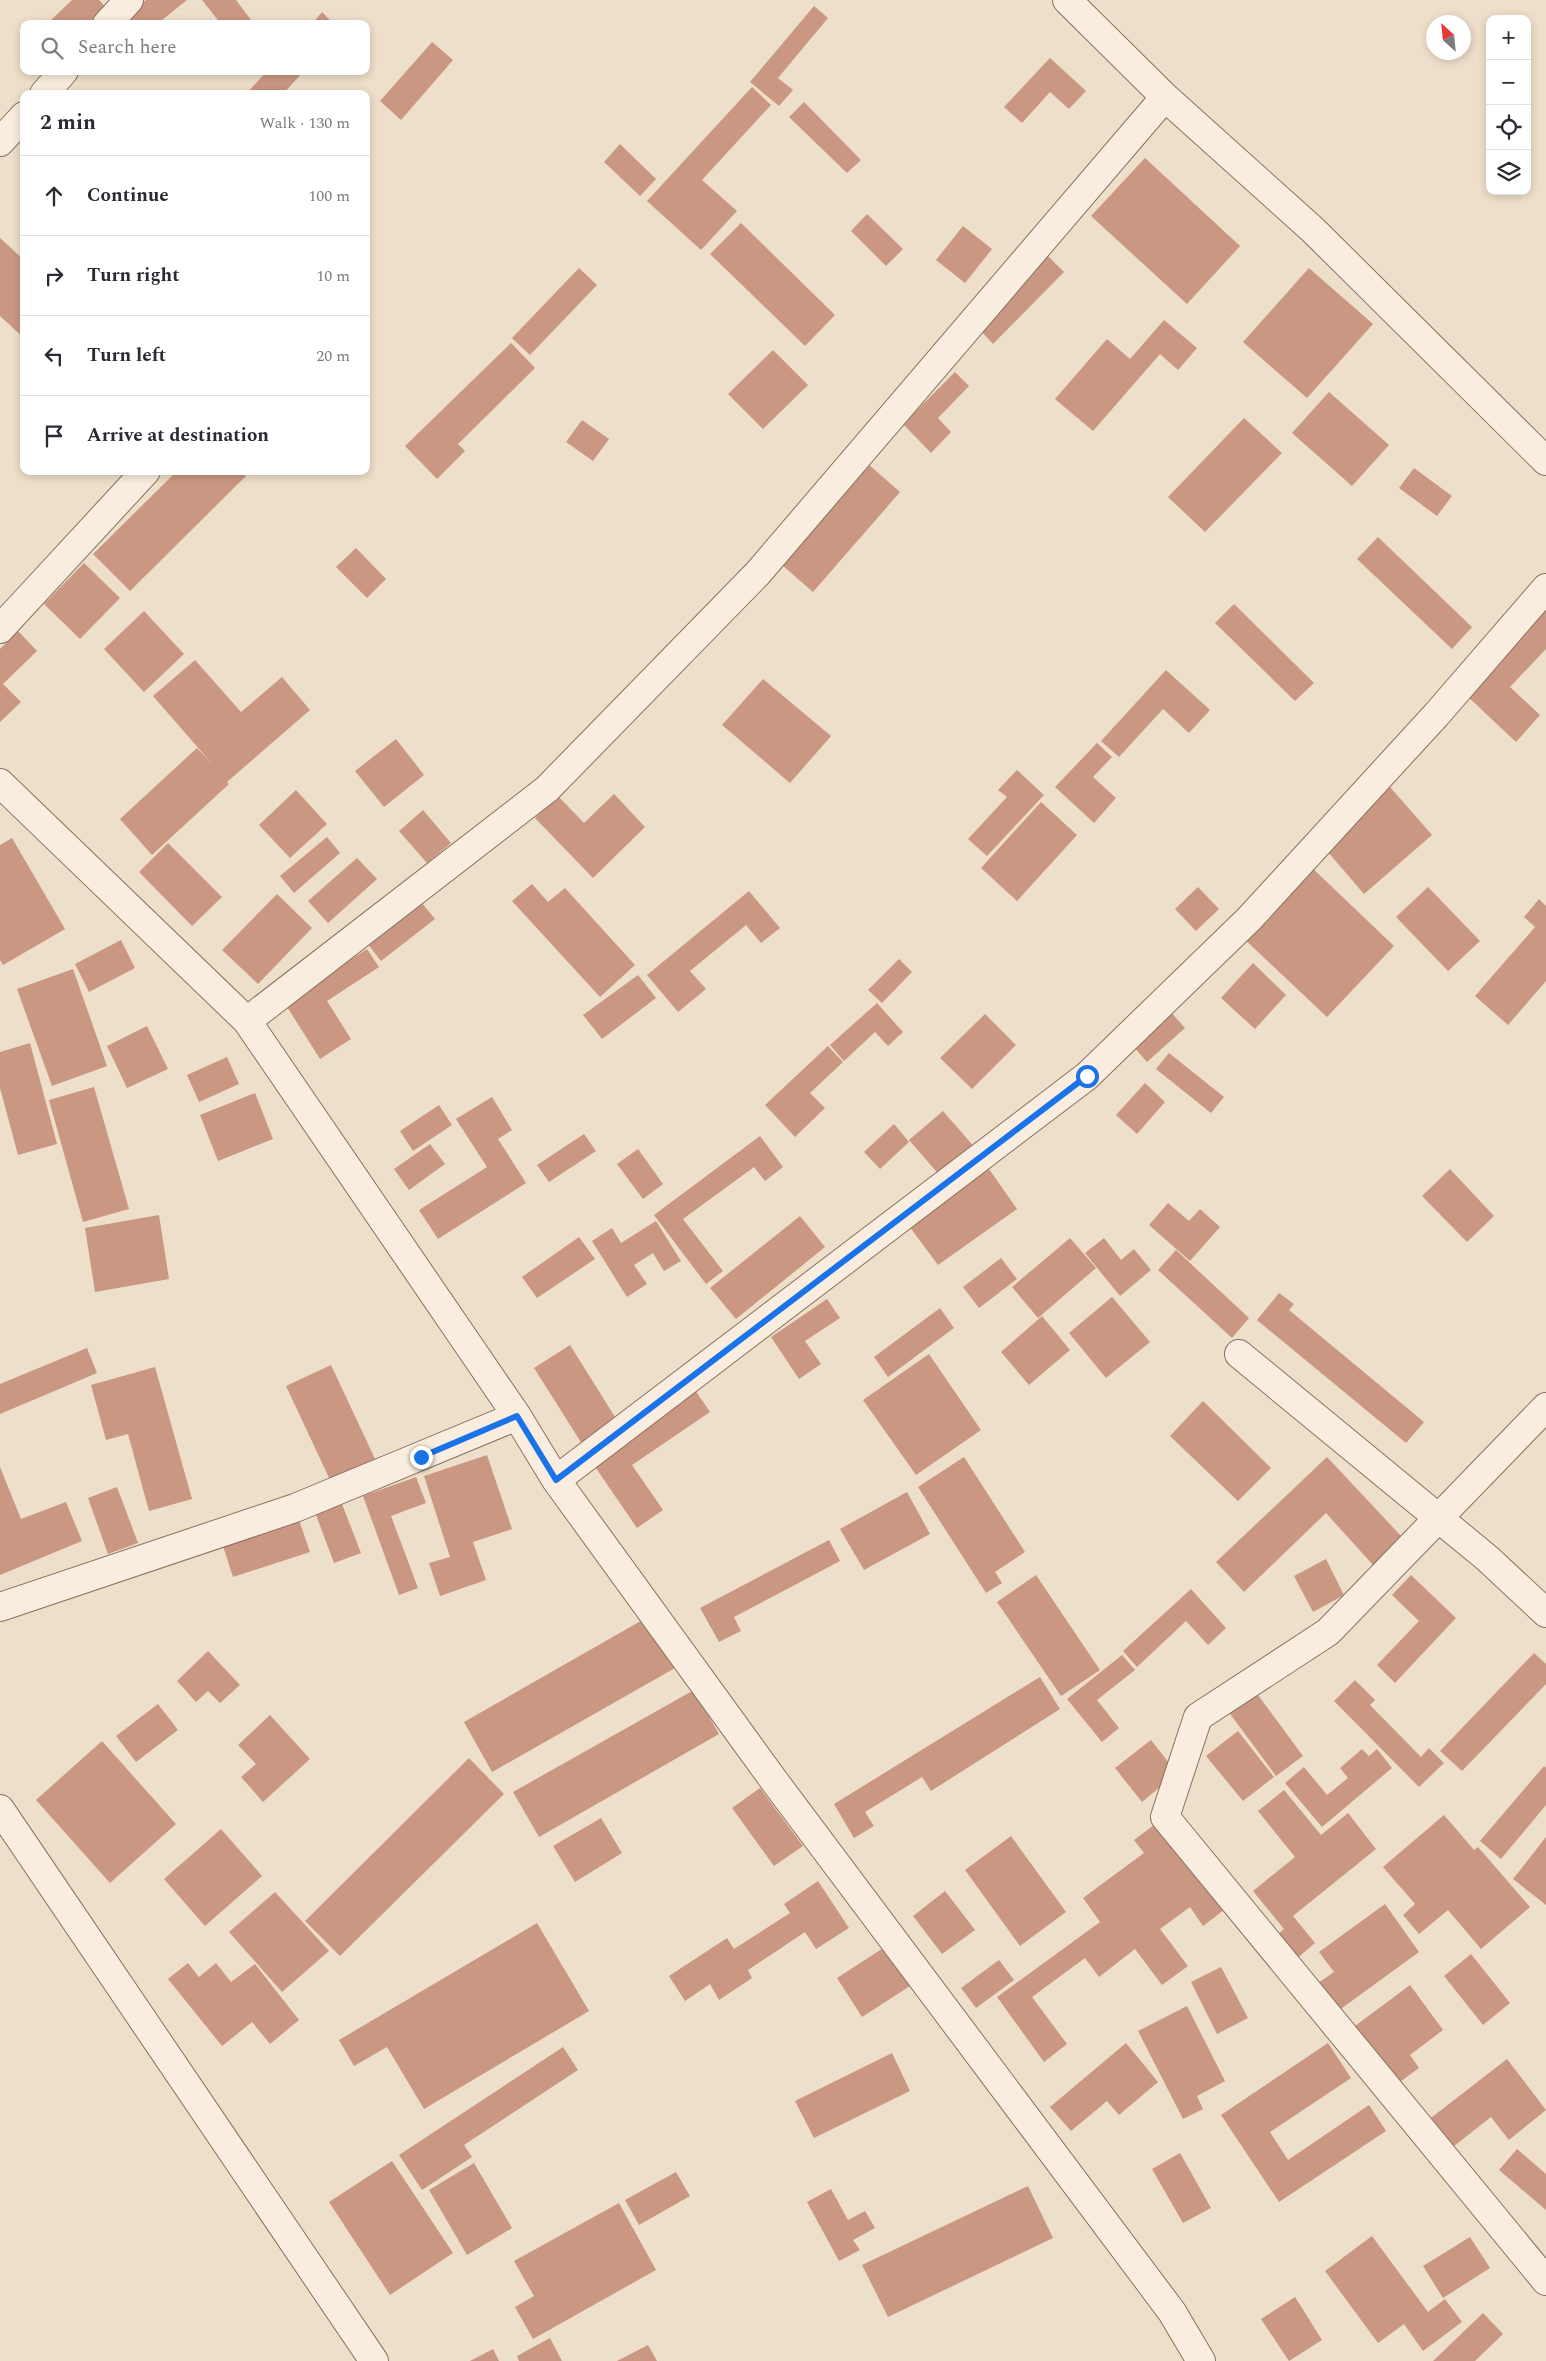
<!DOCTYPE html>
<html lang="en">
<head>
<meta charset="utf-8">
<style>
  body { margin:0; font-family:Spectral,serif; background:#f2f2f3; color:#2b2b33 }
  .controls { position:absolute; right:15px; top:15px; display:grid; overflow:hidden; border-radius:10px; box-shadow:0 2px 8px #0003 }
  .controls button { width:45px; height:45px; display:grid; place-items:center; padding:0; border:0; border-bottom:1px solid #e1e1e2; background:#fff; color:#2b2b33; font:25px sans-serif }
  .compass { position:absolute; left:1426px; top:15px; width:45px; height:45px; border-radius:50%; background:#fff; box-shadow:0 2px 8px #0003; rotate:333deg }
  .stop { position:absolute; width:15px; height:15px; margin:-11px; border:4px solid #1a73e8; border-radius:50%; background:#fff }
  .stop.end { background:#1a73e8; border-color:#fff; box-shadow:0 1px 5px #0008 }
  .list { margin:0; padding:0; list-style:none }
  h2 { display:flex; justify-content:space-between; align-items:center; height:65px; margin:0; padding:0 20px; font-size:21px }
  h2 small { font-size:16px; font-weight:400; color:#7c7c81 }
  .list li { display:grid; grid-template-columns:32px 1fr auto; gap:15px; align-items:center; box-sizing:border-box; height:80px; padding:0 20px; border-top:1px solid #e1e1e2 }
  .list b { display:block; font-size:19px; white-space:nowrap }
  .list em { font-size:16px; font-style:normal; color:#7c7c81 }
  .icon { flex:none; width:28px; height:28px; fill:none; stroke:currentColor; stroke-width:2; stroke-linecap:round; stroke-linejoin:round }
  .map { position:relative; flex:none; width:1546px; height:2361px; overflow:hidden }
  .search { position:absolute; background:#fff; box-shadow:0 2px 8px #0003; left:20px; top:20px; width:350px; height:55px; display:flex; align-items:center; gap:12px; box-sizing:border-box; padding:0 18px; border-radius:10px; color:#7c7c81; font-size:19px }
  .panel { position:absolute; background:#fff; box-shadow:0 2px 8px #0003; left:20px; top:90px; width:350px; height:385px; border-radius:10px }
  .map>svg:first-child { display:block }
</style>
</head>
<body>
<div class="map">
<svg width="1546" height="2361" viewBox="0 0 1546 2361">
  <rect width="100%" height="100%" fill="#eedfca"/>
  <path fill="#ca9782" d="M72,0H99L112,14L102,24H47Z
    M146,0H187L157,24H116Z
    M202,0H236L254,24H221Z
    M814,6L828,18L778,78L793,90L779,106L750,82Z
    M322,12L334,24H312Z
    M432,42L453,60L401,120L380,101Z
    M1050,58L1086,91L1069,109L1050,92L1022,123L1004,107Z
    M267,71H304L283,94H246Z
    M752,87L771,105L702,180L737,211L701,250L647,201Z
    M804,102L861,160L847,173L789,117Z
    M620,144L656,179L640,196L604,162Z
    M1145,158L1240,246L1187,304L1091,216Z
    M867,214L903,249L886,266L851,231Z
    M741,223L835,315L805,346L710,254Z
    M963,226L992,249L965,283L936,260Z
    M0,238L24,260V338L0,316Z
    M1048,256L1064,272L993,344L978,328Z
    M579,268L597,285L530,355L512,338Z
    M1309,268L1373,324L1307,398L1243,342Z
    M1164,320L1197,348L1178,370L1160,354L1093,431L1055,399L1107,339L1130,359Z
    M511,343L535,368L458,444L465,451L437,479L405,446Z
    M773,350L808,385L763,429L728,394Z
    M955,372L969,386L938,418L951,432L931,453L903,424Z
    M1329,392L1389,445L1352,486L1292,433Z
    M1244,418L1282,453L1205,532L1168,497Z
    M582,420L609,439L593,461L566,442Z
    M868,464L900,492L813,592L781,564Z
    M1414,468L1452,496L1437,516L1399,488Z
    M177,471H242L246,476L130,591L93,554Z
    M1378,537L1472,627L1452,649L1357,559Z
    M356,548L386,579L367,598L336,567Z
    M84,563L120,598L80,639L44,604Z
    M1234,604L1314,683L1295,701L1215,623Z
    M1546,609V649L1510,687L1540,715L1516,742L1465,694Z
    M144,611L184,654L144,692L104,649Z
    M18,631L37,651L3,684L21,702L0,722V649Z
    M195,660L241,712L282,677L310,710L227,782L229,784L152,855L120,819L197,748L214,766L153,696Z
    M1166,670L1210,710L1189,733L1163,709L1119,757L1101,741Z
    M763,679L831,736L790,783L722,725Z
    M396,739L424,775L384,807L355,771Z
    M1097,743L1112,757L1093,777L1116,798L1094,823L1055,787Z
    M1017,770L1044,795L987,856L968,839L1007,797L998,790Z
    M1390,787L1432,835L1364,894L1322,845Z
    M296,790L327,824L290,858L259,825Z
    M614,794L645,827L593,878L535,818L558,796L584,823Z
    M1041,802L1077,835L1017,901L981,868Z
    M423,810L451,843L427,863L399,831Z
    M327,837L340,853L294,893L280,876Z
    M12,838L65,929L3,965L0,960V845Z
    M168,843L222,897L192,926L139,872Z
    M357,858L377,879L328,923L308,901Z
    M1308,864L1394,946L1327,1017L1240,935Z
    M532,884L548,902L565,888L635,965L600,997L512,901Z
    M1198,887L1219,909L1196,931L1175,909Z
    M1428,887L1480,941L1448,971L1396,917Z
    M749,891L780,928L761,943L746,925L690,971L706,989L678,1012L647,975Z
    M277,894L312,928L258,984L222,950Z
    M1539,899L1546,906V981L1508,1025L1475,996L1535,927L1524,917Z
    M421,902L435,919L381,961L367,943Z
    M121,940L135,968L89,992L75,964Z
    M367,949L379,967L327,1001L351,1039L320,1059L284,1002Z
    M899,959L912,972L882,1003L868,990Z
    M1253,963L1286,995L1255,1029L1221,998Z
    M73,969L107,1066L52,1086L17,989Z
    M638,975L656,998L602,1039L583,1015Z
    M877,1003L903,1032L888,1046L875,1032L844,1061L830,1045Z
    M1170,1011L1185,1028L1147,1062L1132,1045Z
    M985,1014L1016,1045L972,1089L940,1058Z
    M147,1026L168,1069L127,1088L107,1046Z
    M30,1043L57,1144L18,1155L0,1088V1052Z
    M828,1046L843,1062L810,1093L825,1108L795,1137L765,1105Z
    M1169,1053L1224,1097L1211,1113L1156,1069Z
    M227,1057L239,1084L199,1102L187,1075Z
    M1145,1083L1165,1102L1137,1134L1116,1115Z
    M94,1087L129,1209L83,1222L49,1100Z
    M255,1093L273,1139L218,1161L200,1115Z
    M492,1097L512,1130L498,1139L526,1183L438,1239L419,1210L487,1167L456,1119Z
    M439,1105L452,1125L413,1151L400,1131Z
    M943,1111L976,1149L942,1178L909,1140Z
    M894,1124L909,1142L880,1169L864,1152Z
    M584,1134L596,1151L549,1182L537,1165Z
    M760,1136L783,1167L765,1181L754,1167L683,1219L723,1271L706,1284L654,1215Z
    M430,1144L445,1164L409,1190L394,1169Z
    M638,1149L663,1184L643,1199L617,1164Z
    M989,1169L1017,1209L938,1265L909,1226Z
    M1450,1169L1494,1216L1467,1242L1422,1196Z
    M1168,1203L1189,1221L1200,1209L1220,1227L1190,1261L1149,1225Z
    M159,1215L169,1279L95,1292L85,1228Z
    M800,1216L825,1247L736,1319L710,1288Z
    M656,1221L681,1261L664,1271L653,1253L634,1265L647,1284L627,1297L592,1241L612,1228L621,1243Z
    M579,1237L595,1259L537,1298L522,1277Z
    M1070,1238L1096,1268L1038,1318L1012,1287Z
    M1104,1238L1121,1260L1134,1249L1151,1270L1120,1296L1085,1253Z
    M1176,1250L1249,1318L1232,1338L1158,1270Z
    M1001,1258L1017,1279L979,1308L963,1287Z
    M1279,1293L1294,1304L1289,1310L1424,1422L1406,1443L1257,1320Z
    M1112,1297L1150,1342L1106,1378L1069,1333Z
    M827,1299L840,1318L805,1341L821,1364L799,1379L771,1337Z
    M940,1308L954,1328L888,1377L874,1357Z
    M1042,1316L1070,1350L1029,1385L1001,1352Z
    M570,1345L620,1425L584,1447L534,1368Z
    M87,1348L97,1373L0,1414V1384Z
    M929,1354L981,1430L916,1475L863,1400Z
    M331,1365L376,1461L331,1482L286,1386Z
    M155,1367L192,1499L149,1511L128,1434L106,1440L91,1385Z
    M695,1390L710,1412L632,1465L663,1510L637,1528L591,1461Z
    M1203,1401L1271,1468L1238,1501L1170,1436Z
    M487,1455L512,1529L473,1542L486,1580L440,1596L429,1563L450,1557L424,1476Z
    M964,1457L1025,1552L995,1572L1002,1583L986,1593L918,1487Z
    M1327,1457L1402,1537L1373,1565L1326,1513L1244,1592L1216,1562Z
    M0,1467L21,1519L66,1502L82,1541L0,1575Z
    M416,1477L426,1503L391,1516L418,1588L399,1595L363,1496Z
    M117,1487L138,1543L108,1554L88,1498Z
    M907,1492L930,1534L864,1570L840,1529Z
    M342,1504L361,1553L334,1563L316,1515Z
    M299,1520L310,1552L233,1577L223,1546Z
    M829,1540L840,1561L734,1617L741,1631L719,1642L700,1608Z
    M1326,1559L1344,1595L1313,1612L1294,1576Z
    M1036,1575L1100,1670L1061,1696L997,1602Z
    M1411,1575L1456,1618L1395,1683L1377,1665L1419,1621L1392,1595Z
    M1191,1589L1226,1628L1208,1645L1186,1621L1137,1667L1123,1651Z
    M646,1618L675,1668L492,1772L464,1722Z
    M208,1651L240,1685L220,1703L208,1691L196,1702L177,1681Z
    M1534,1653L1546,1664V1684L1462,1771L1440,1751Z
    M1122,1655L1135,1670L1097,1700L1119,1728L1102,1742L1067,1699Z
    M1040,1677L1060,1709L931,1791L922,1777L865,1812L874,1826L854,1838L834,1804Z
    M1355,1680L1375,1700L1370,1705L1421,1757L1429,1748L1444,1763L1419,1787L1334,1701Z
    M1252,1687L1303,1756L1276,1776L1225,1707Z
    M694,1690L719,1734L539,1837L513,1792Z
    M158,1704L178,1730L136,1762L116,1736Z
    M270,1715L310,1759L263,1802L241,1777L256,1764L238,1745Z
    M1238,1731L1274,1777L1243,1801L1206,1756Z
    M1151,1740L1177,1773L1142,1802L1115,1768Z
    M102,1741L176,1824L110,1883L36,1800Z
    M1362,1749L1369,1756L1377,1749L1392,1768L1322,1827L1285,1783L1304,1767L1327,1795L1348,1778L1340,1768Z
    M469,1758L504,1794L340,1956L305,1921Z
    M1544,1766L1546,1768V1805L1501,1859L1480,1841Z
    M760,1788L803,1846L774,1866L732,1808Z
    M1284,1790L1321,1835L1348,1813L1376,1849L1293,1916L1315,1943L1295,1960L1275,1937L1284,1929L1253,1891L1295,1857L1258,1811Z
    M1444,1815L1474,1850L1478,1847L1530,1907L1481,1949L1448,1910L1419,1934L1403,1915L1415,1904L1383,1867Z
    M601,1818L622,1853L575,1882L553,1846Z
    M1158,1822L1224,1910L1203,1926L1190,1907L1160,1929L1188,1966L1162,1985L1135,1949L1099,1977L1085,1958L1032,1997L1067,2044L1044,2062L997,1997L1100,1922L1083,1898L1144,1853L1134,1840Z
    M221,1829L262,1876L205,1926L164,1879Z
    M1011,1836L1066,1912L1020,1946L965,1870Z
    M1546,1837V1905L1513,1879Z
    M818,1881L849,1928L816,1949L805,1932L748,1970L752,1978L719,2000L710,1984L685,2001L669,1976L727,1938L734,1949L790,1913L784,1904Z
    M945,1891L975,1930L942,1954L913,1916Z
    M275,1892L329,1951L282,1992L229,1932Z
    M1385,1904L1419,1952L1338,2011L1318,1983L1334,1972L1319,1952Z
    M537,1923L589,2011L424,2109L387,2047L354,2066L339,2040Z
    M885,1947L910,1986L862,2017L837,1978Z
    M1471,1954L1510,2003L1483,2025L1444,1976Z
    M999,1960L1014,1980L976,2008L961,1988Z
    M188,1963L199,1977L216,1963L231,1982L255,1964L299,2020L270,2044L252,2022L222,2046L168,1979Z
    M1221,1967L1248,2018L1217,2034L1191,1982Z
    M1410,1985L1443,2030L1410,2055L1419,2068L1393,2087L1351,2029Z
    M1187,2006L1225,2081L1197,2096L1203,2109L1183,2119L1138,2031Z
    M1126,2043L1158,2082L1119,2115L1107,2101L1071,2131L1050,2107Z
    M1328,2043L1351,2078L1270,2132L1288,2160L1369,2105L1386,2131L1279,2202L1221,2115Z
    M563,2047L578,2070L464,2145L472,2157L422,2190L399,2155Z
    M892,2053L910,2091L814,2138L795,2101Z
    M1507,2059L1546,2110L1509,2140L1491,2117L1449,2150L1427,2121Z
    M1517,2149L1546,2174V2210L1499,2170Z
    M1180,2153L1211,2208L1183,2223L1152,2169Z
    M392,2161L453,2253L390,2295L329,2202Z
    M474,2163L512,2228L467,2255L429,2190Z
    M676,2172L690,2196L639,2225L625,2200Z
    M1028,2186L1053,2238L888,2317L862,2265Z
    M831,2189L848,2220L865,2211L875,2228L853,2240L860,2250L839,2261L807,2202Z
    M619,2203L656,2270L533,2339L515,2307L534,2296L514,2261Z
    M1372,2236L1428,2312L1445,2299L1462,2322L1423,2351L1404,2324L1378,2343L1325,2271Z
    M1470,2237L1490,2268L1443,2298L1423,2266Z
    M1295,2297L1322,2340L1289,2361L1261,2319Z
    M1483,2313L1503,2334L1475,2361H1433Z
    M550,2338L562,2361H519L517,2356Z
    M648,2345L657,2361H617Z
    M493,2349L499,2361H470Z"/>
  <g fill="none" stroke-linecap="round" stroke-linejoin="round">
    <defs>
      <path id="minor" d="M1067,0L1165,97L1313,230L1546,461
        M107,24L129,0
        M44,94L64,71
        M0,142L24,116
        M0,629L146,471
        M0,783L247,1021L517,1416L556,1480L775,1782L1172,2312L1201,2361
        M247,1021L547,789L758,573L1165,97
        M1239,1354L1487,1558L1546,1613
        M1546,1407L1328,1632L1198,1717L1165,1817L1546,2281
        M556,1480L1087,1076L1249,919L1437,714L1546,588
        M0,1607L295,1508L517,1416
        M0,1809L374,2361"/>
    </defs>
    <use href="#minor" stroke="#8a715f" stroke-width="30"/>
    <use href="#minor" stroke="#f8edde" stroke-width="28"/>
  </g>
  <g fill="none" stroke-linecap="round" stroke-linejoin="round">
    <path stroke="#1a73e8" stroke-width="6" d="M421,1457L517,1416L556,1480L1087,1076"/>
  </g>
</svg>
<div class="controls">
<button>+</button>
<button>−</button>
<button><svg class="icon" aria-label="locate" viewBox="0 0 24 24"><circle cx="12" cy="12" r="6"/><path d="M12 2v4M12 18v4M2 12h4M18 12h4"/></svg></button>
<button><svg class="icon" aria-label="layers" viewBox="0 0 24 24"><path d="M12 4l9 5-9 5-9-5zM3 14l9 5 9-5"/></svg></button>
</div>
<svg class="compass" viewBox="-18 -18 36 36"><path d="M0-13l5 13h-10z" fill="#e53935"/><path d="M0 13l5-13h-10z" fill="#7c7c81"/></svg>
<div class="stop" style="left:1087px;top:1076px"></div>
<div class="stop end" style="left:421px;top:1457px"></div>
<div class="search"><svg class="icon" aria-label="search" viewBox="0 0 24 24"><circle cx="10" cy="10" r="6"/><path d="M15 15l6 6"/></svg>Search here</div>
<section class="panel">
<h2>2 min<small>Walk · 130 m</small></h2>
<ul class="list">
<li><svg class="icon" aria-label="ahead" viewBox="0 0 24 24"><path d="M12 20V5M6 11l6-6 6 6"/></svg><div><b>Continue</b></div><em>100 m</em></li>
<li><svg class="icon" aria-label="right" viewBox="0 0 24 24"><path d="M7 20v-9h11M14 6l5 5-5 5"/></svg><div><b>Turn right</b></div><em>10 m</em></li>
<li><svg class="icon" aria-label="left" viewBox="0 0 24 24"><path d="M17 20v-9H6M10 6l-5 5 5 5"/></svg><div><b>Turn left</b></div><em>20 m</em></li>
<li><svg class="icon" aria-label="arrive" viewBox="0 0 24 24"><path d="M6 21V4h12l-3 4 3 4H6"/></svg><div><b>Arrive at destination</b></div></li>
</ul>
</section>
</div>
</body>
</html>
